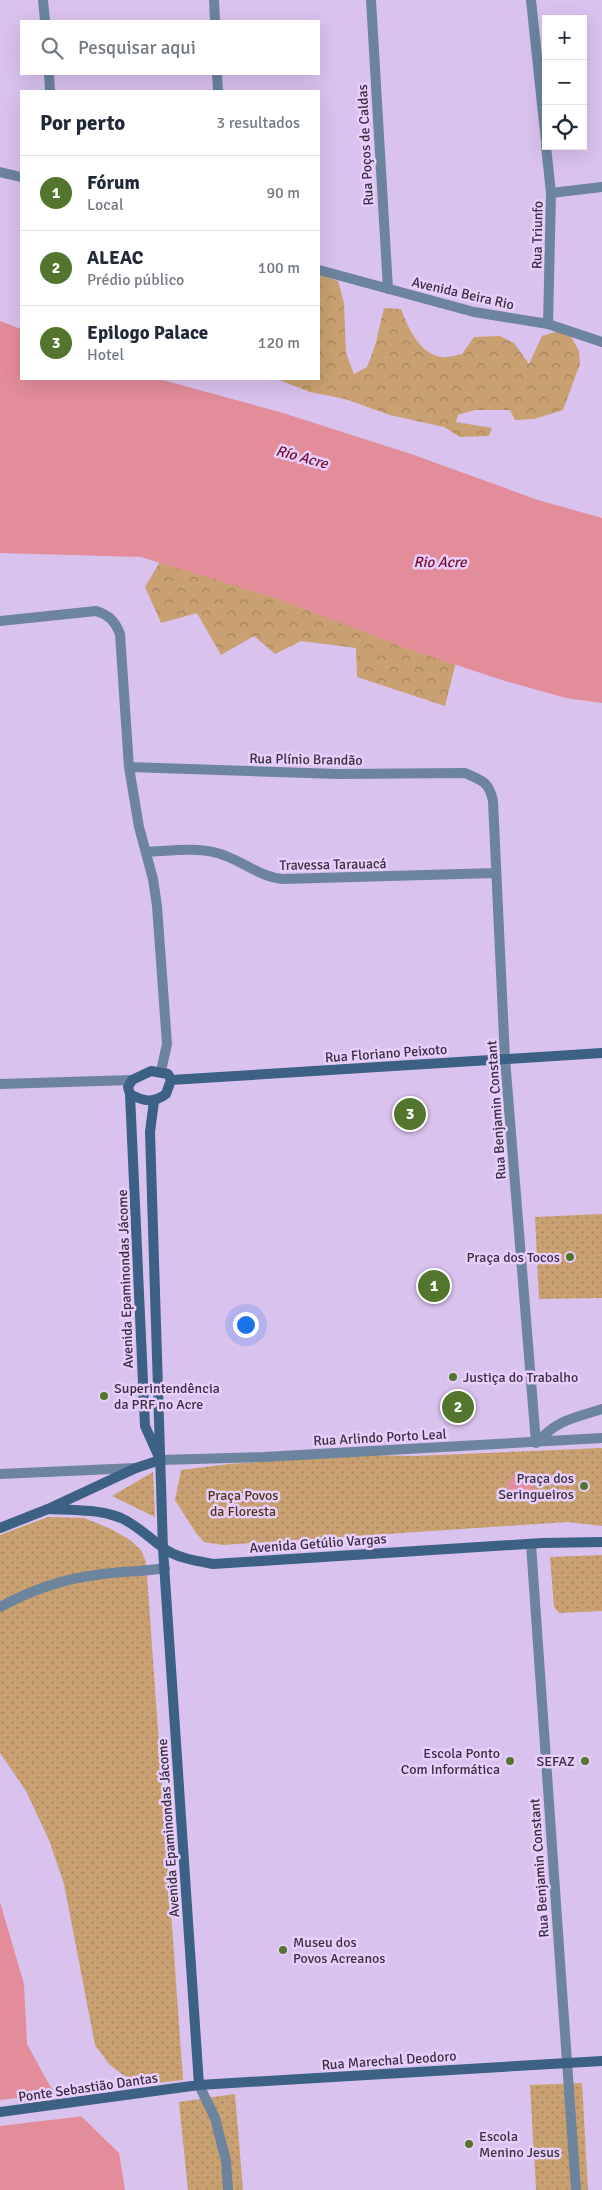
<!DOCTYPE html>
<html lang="pt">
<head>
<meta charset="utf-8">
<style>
  body { margin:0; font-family:Signika,sans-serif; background:#f6f6f7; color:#1f2937 }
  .controls { position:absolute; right:15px; top:15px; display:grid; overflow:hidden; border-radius:0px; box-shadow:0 5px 20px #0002 }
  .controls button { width:45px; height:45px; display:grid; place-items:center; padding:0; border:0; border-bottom:1px solid #e0e1e3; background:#fff; color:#1f2937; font:25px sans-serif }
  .you { position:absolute; left:245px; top:1324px; width:18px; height:18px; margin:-12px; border:4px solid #fff; border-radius:50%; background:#1a73e8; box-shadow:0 0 0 8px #1a73e833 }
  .badge { display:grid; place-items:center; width:32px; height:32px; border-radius:50%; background:#54752d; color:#fff; font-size:16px; font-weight:700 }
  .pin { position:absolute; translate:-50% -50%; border:2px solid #fff; box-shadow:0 1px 5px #0006 }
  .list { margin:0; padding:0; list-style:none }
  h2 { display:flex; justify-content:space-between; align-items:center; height:65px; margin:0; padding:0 20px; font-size:21px }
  h2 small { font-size:16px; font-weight:400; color:#747a83 }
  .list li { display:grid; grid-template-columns:32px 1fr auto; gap:15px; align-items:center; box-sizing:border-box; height:75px; padding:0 20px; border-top:1px solid #e0e1e3 }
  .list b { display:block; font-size:19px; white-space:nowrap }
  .list p { margin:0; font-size:16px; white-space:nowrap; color:#747a83 }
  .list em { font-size:16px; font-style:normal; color:#747a83 }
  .icon { flex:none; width:28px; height:28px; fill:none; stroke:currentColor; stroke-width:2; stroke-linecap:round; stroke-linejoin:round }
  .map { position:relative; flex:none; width:602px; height:2190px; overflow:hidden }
  .search { position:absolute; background:#fff; box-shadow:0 5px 20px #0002; left:20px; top:20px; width:300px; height:55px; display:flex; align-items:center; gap:12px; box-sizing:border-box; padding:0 18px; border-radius:0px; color:#747a83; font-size:19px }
  .panel { position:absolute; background:#fff; box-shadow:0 5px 20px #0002; left:20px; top:90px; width:300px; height:290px; border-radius:0px }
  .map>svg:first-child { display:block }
</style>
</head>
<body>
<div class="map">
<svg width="602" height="2190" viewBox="0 0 602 2190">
  <defs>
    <pattern id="forest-crowns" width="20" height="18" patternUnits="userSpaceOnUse" patternTransform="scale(1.25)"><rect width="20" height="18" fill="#c9a071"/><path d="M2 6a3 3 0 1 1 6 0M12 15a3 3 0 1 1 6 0" fill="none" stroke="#a4835e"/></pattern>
    <pattern id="park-dots" width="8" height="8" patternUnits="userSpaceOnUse" patternTransform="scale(1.25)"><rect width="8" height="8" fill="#c9a071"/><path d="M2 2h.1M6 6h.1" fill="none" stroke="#a4835e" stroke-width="1.8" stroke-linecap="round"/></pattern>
  </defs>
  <rect width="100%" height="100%" fill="#dac2ee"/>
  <path fill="url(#forest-crowns)" d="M319,274L338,281L344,303L346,353L354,374L367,367L375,346L384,308L401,309C408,327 419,354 442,357C448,358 456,355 462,354L474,337L500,336L514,343L529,364L542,336L555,332L569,333L579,351L580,364L563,410L534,419L515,420L510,410H475L458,415L456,422L492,428L489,436L460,437L444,427L390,415L345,399L310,392L276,379H319Z
    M171,543L459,650L445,706L357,677L356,648L301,641L275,654L254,636L221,655L197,613L161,623L145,587Z"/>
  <path fill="url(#park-dots)" d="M602,1214V1298L539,1299L535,1217Z
    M602,1448V1526L567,1522L223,1545L204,1542L196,1533L175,1500L181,1470L229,1464L367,1455L413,1456Z
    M153,1472L155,1517L112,1496Z
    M48,1517L84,1518L111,1529L130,1540L141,1550L146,1562L183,2080L146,2084L123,2075L109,2064L95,2045L64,1884L49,1840L26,1791L0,1753V1535Z
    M602,1555V1611L559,1613L554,1607L550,1557Z
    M582,2083L588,2190H536L530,2085Z
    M235,2094L243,2190H188L179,2102Z"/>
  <path fill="#e38c9a" d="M0,321L21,329V379H159L283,413L411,454L538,500L602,518V703L566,698L502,680L408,649L278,599L141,557L0,553Z
    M507 1487a13 13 0 1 1 26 0a13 13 0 1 1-26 0Z
    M0,1902L24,1984L27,2044L50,2086L119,2153L125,2190H0Z"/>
  <path fill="#dac2ee" d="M60,2093L84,2116L0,2126V2100Z"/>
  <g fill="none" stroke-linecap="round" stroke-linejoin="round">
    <path stroke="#6c849e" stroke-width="10" d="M567,2062L576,2190
      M199,2085L215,2118L226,2161L228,2190"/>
    <path stroke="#6c849e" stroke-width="10" d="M43,0L45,21
      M214,0L215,21
      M371,0L388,289
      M531,0L546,142
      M49,74L50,91
      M217,74L218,91
      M546,146L551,193L548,324
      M0,172L21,177
      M551,193L602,187
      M319,270L474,312L548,324L602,342
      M0,621L96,611C109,615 115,621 120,634L129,767L139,827L153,879L157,906L167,1044L161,1071
      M129,767L338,774L465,773C483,781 489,782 493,801L505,1059L536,1443
      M146,852C169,851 196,847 217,853C241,859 258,877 283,879L496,873
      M0,1084L132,1080
      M536,1443C559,1419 571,1419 602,1409
      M160,1460L264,1457L602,1438
      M0,1474L136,1468
      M531,1544L567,2062
      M0,1607C30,1591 62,1579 96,1575C119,1571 142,1572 165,1568"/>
    <path stroke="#3c6185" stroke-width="10" d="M151,1071L168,1074L171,1080L166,1094C154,1103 144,1102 130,1094L128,1087L132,1080Z
      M171,1080L602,1053
      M130,1094L145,1426L158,1455
      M154,1101L150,1132L163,1549L199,2085
      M48,1509C73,1510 98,1509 121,1518C137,1525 148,1537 162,1547C176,1558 196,1561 213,1564L542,1543L602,1542
      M0,1528L48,1509L136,1468L160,1460
      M0,2112L199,2085L602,2061"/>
  </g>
  <g fill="#54752d" stroke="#e8cffb" stroke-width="2">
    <circle cx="570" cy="1257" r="5"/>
    <circle cx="453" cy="1377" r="5"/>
    <circle cx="104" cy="1396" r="5"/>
    <circle cx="584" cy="1486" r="5"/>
    <circle cx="510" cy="1761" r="5"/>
    <circle cx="585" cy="1761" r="5"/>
    <circle cx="283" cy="1950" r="5"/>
    <circle cx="469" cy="2144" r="5"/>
  </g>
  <g text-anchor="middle" stroke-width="5" stroke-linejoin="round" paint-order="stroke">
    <g font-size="14" fill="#393041" stroke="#e8cffb">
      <text transform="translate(365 145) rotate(-93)" y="5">Rua Poços de Caldas</text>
      <text transform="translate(537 235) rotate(-89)" y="5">Rua Triunfo</text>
      <text transform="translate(463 293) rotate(13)" y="5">Avenida Beira Rio</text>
      <text transform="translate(306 759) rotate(1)" y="5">Rua Plínio Brandão</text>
      <text transform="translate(333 864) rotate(-1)" y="5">Travessa Tarauacá</text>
      <text transform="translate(386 1053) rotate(-4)" y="5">Rua Floriano Peixoto</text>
      <text transform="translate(496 1110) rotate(-94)" y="5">Rua Benjamin Constant</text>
      <text transform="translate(125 1279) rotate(-92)" y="5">Avenida Epaminondas Jácome</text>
      <text transform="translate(380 1437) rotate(-3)" y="5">Rua Arlindo Porto Leal</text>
      <text transform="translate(318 1543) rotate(-4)" y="5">Avenida Getúlio Vargas</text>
      <text transform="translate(168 1828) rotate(-94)" y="5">Avenida Epaminondas Jácome</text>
      <text transform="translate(539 1868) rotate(-94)" y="5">Rua Benjamin Constant</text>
      <text transform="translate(389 2060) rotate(-4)" y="5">Rua Marechal Deodoro</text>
      <text transform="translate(88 2087) rotate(-8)" y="5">Ponte Sebastião Dantas</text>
    </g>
    <g font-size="14" fill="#393041" stroke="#e8cffb" text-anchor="end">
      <text x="560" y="1262">Praça dos Tocos</text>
      <text x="463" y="1382" text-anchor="start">Justiça do Trabalho</text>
      <text x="114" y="1393" text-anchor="start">Superintendência<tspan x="114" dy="16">da PRF no Acre</tspan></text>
      <text x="574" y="1483">Praça dos<tspan x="574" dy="16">Seringueiros</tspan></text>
      <text x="500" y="1758">Escola Ponto<tspan x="500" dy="16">Com Informática</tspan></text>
      <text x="575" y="1766">SEFAZ</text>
      <text x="293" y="1947" text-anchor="start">Museu dos<tspan x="293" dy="16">Povos Acreanos</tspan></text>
      <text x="479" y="2141" text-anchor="start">Escola<tspan x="479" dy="16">Menino Jesus</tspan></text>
    </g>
    <g font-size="14" fill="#4e361a" stroke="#e8cffb">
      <text x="243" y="1500">Praça Povos<tspan x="243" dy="16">da Floresta</tspan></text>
    </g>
    <g font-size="15" font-style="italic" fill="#760d2f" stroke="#e8cffb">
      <text transform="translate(302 457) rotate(15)" y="5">Río Acre</text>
      <text x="440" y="567">Rio Acre</text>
    </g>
  </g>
</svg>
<div class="controls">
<button>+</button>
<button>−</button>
<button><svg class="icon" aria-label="locate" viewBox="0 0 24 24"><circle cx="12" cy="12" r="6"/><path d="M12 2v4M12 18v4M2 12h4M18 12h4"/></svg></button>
</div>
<div class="you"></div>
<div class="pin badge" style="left:434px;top:1286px">1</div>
<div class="pin badge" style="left:458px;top:1407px">2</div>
<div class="pin badge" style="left:410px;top:1114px">3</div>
<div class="search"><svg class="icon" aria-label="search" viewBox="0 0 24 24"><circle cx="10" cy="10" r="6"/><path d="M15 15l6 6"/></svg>Pesquisar aqui</div>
<section class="panel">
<h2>Por perto<small>3 resultados</small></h2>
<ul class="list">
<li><span class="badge">1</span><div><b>Fórum</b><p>Local</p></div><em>90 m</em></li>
<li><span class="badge">2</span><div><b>ALEAC</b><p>Prédio público</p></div><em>100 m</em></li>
<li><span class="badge">3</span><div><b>Epilogo Palace</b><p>Hotel</p></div><em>120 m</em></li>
</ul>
</section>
</div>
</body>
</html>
